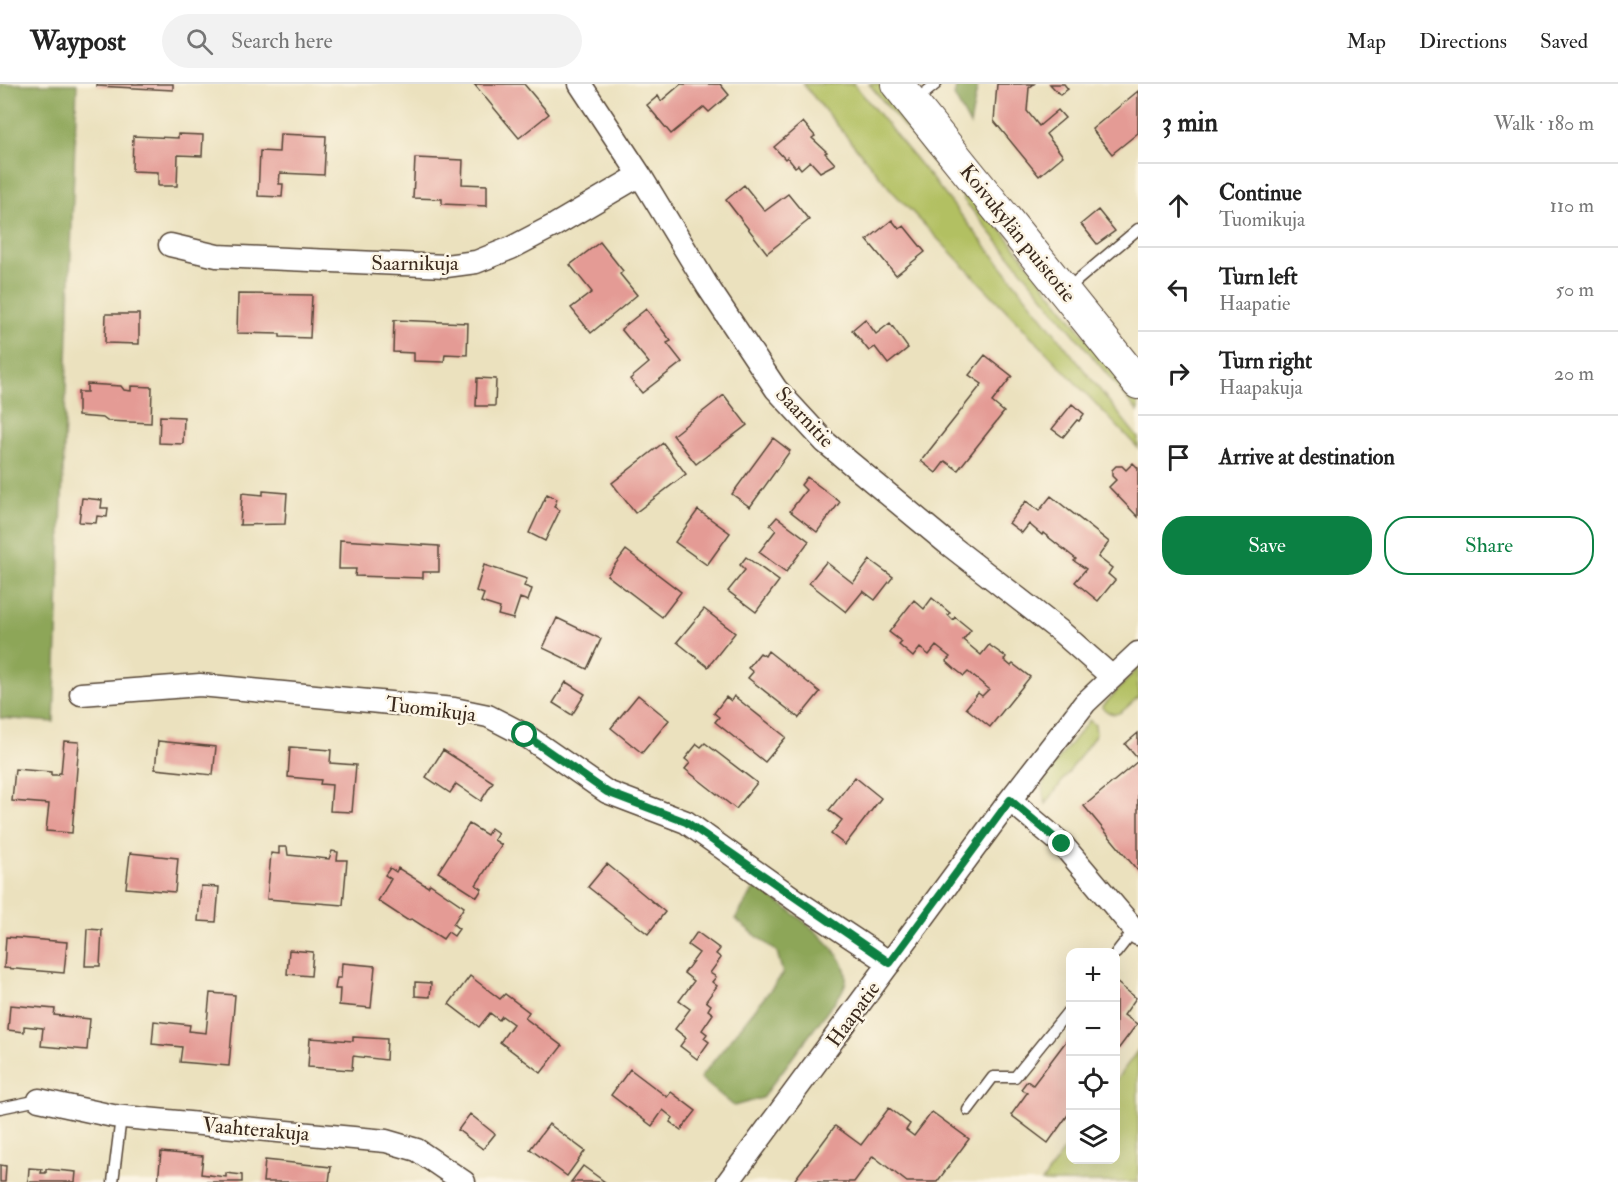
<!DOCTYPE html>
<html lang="en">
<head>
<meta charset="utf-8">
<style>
  body { margin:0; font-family:"IM FELL Double Pica",serif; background:#f2f2f2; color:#222 }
  .controls { position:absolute; right:18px; bottom:18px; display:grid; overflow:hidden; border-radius:12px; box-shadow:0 6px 24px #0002 }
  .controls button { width:54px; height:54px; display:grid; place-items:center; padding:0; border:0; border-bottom:2px solid #e0e0e0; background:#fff; color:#222; font:30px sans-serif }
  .stop { position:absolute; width:18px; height:18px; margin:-14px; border:4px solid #0b8043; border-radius:50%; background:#fff }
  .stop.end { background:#0b8043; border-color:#fff; box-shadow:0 2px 6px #0008 }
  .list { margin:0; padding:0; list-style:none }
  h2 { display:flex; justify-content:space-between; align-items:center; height:78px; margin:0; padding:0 24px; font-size:26px }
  h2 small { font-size:20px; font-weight:400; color:#767676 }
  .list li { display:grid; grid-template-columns:39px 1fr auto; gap:18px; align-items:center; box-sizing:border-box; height:84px; padding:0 24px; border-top:2px solid #e0e0e0 }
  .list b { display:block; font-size:22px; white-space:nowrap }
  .list p { margin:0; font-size:20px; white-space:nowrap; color:#767676 }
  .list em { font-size:20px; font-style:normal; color:#767676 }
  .actions { display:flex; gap:12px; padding:18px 24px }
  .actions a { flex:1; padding:14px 0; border:2px solid #0b8043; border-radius:24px; text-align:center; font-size:21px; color:#0b8043 }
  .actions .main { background:#0b8043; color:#fff }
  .icon { flex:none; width:33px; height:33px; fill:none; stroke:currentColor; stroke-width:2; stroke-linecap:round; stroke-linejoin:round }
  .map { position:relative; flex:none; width:1138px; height:1098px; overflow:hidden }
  header { display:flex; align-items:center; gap:36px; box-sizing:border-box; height:84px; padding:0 30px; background:#fff; border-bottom:2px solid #e0e0e0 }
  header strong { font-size:28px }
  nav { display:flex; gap:33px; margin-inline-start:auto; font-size:21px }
  .search { width:420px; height:54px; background:#f2f2f2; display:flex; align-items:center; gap:15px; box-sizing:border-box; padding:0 21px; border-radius:33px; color:#767676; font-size:22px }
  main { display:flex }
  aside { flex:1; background:#fff }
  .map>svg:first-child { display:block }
</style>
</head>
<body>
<header>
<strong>Waypost</strong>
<div class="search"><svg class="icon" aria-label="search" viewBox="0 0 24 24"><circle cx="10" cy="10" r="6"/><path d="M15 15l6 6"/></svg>Search here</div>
<nav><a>Map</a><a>Directions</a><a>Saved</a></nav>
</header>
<main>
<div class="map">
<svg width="1138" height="1098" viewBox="0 0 1138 1098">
  <rect width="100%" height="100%" fill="#fcf5e5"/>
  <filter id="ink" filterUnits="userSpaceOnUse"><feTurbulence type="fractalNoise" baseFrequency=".0167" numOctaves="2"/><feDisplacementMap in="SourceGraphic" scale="12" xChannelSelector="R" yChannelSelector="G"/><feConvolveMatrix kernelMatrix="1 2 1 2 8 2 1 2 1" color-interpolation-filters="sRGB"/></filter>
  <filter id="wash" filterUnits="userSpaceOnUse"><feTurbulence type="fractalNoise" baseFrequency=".008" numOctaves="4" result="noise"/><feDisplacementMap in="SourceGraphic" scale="24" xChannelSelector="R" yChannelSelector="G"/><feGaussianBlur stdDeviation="1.35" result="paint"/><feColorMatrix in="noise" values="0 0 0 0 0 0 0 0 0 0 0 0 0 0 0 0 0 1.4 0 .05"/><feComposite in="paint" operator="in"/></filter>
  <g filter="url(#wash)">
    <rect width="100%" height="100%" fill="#ebe1be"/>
    <path fill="#b2c062" stroke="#767540" stroke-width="1.5" d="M803,0H854L942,107L1138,354V364L892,107Z
      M869,0H883L943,81L936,82Z
      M968,103L1138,320V328L963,115L962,111Z
      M1138,584V613C1125,624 1117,639 1102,623Z
      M1089,636L1095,641L1096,650L1046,720L1042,703L1047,690Z
      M1138,966V1098H1042L1070,1057V1076H1116V996Z"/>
    <path fill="#8da658" stroke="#64683b" stroke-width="1.5" d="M0,0H77L54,638L0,634Z
      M957,0H978L970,41L954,12Z
      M756,802C778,819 851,864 846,896C846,900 843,905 841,909L762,1014L734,1022L700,994L783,890L777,868L735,835Z"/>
    <g id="blocks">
      <path fill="#e49b95" d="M97,0H173V6L97,2Z
        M474,0H524L549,30L519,54Z
        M681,0H720L729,11L709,28L704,23L671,50L647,21L658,12L661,17Z
        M997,0H1034L1029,4L1027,27L1039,42L1058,26L1065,34L1046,50L1063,72L1039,92L994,37Z
        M1050,0H1064L1068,5L1060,11Z
        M1138,7V49L1112,70L1092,45Z
        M803,38L815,52L812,54L827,68L825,69L835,80L820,88L810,77L801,85L798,81L795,83L787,73L785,75L774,63Z
        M178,50L203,51L202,72L178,71L177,102H158V88L132,87L133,52L178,54Z
        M280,50L326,52L324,91L280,89L279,100H283L282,113L258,112L260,67L279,68Z
        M415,74L463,76L462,100L487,101V122L442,120V115L413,114Z
        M744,101L765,127L788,110L809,136L767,169L726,116Z
        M1098,126L1115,147L1097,160L1081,140Z
        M892,136L899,145L904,142L925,168L896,191L867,156Z
        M600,158L623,187L620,190L637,211L591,249L571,224L592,208L570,181Z
        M238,210L312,211L310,254L280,253V250L237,249Z
        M646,225L671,257L667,259L682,278L642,309L630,295L649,279L621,245Z
        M106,230H139V260L105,259Z
        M865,235L876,250L890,239L908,264L888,280L875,263L869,267L852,246Z
        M394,236L468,239L467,271L445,270L444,278L414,277V269L393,268Z
        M985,271L1012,292L992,318L1004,328L958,386L945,377L936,389L921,377L982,300L969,291Z
        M477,294L496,295L495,322H476Z
        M87,300L121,302L124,306L131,307V302L152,303L151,339L107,337L103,334L78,332V308H87Z
        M724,311L747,341L696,380L673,351Z
        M1072,320L1084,330L1079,337L1077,336L1063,353L1052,345Z
        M160,332L184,333L183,360L159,359Z
        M773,354L790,367L750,423L732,410Z
        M663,359L686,390L635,429L612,399Z
        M1133,379L1138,384V433L1109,403L1116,396L1112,392V386L1116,382H1122L1126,386Z
        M807,393L840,418L817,448L790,427L806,406L801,401Z
        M263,407L287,409L285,440L240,441L242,409L263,411Z
        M547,410L557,415L554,423L560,426L545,457L529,449Z
        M1051,412L1109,458L1098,473L1112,484L1108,490L1115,496L1098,517L1075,498L1086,485L1074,477L1076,475L1043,449L1042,451L1029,440L1022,449L1009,439L1026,417L1039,427Z
        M82,414L102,416L101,424H108L107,433L97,432L96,439L79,438Z
        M698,426L730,449L707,481L675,458Z
        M777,433L809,457L786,488L759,468L776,446L770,441Z
        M340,456L439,462V488H423V494L355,492L356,485H339Z
        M626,466L681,508L662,533L607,491Z
        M746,473L779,497L756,528L728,507L745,486L740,481Z
        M870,476L893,493L875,516L863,507L846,528L809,499L826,478L853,499Z
        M484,481L527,495L524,502L532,505L528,517L520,514L513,535L498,531L500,524L481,518L484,510L476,507Z
        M932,514L950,529L948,531L953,536L955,533L971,546L963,556L981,571L989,561L1006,573L1004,576L1011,582L1013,580L1030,593L990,643L966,624L978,609L982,612L989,605L968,588L964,592L955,585L946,577L950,573L936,562L929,571L920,564L913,573L899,561L902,558L889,548L914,516L924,525Z
        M704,525L735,549L708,583L677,558Z
        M557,534L601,555L587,585L543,564Z
        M768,567L820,608L799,634L748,594L753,588L748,584L760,569L765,572Z
        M566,598L585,610L572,631L553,619Z
        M638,611L669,636L642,669L611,644Z
        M734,612L786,653L765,678L715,638L719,633L714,629L726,613L731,617Z
        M1138,649V675L1125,660Z
        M64,657L79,658L72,749L46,747L49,720L12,717L15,685L51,688V691H58L59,689H61Z
        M158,657L216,663L213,691L155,685Z
        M705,659L757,699L736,725L685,685L690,679L685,675L697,660L701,663Z
        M290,663L331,666L330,679L356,681L352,728L330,727L332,701L320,700L321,696L288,693Z
        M443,666L493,698L481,717L456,700L450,709L426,693Z
        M1138,677V787L1084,722Z
        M855,693L881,714L845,761L831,750L842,736L829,726Z
        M469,740L487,751L491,744L498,749L494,756L502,761L476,801L482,805L477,813L438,788Z
        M279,763H287L288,771L329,775L332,767L338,768L337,776H347L343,821L267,815L271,769L279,770Z
        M130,769L178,774L175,808L126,804Z
        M607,780L665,828L648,850L588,803Z
        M390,784L396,788L398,784L428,803L430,800L464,823L453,840L459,845L454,852L448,848L443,855L412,835L407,836L378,817L391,795L385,791Z
        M201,802L219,803L216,838L198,837Z
        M87,845L102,846L100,882H85Z
        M697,848L720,865L716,870L721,874L710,889L716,893L712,898L717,902L706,917L711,921L708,926L713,930L702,946L707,950L704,954L709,958L697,975L680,962L686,954L675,945L690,925L679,917L694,897L684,889L699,869L688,861Z
        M6,853L67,858L64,889L4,884Z
        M289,866L313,868L311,892L287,890Z
        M342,879L375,882L371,924L339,921L340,905H335L337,894H341Z
        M470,892L500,915L505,910L529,928L525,934L562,962L541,989L500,958L513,940L502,932L499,936L490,929L479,943L449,920Z
        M415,898L431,899L430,913L415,912Z
        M1116,898L1136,914L1124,931L1137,940L1116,968Z
        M210,909L235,911L229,982L180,978L182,963L152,960L154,937L190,941L189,947L206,949Z
        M10,921L55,925L54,931L90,935L87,966L41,962L43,944L24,942V948L8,946Z
        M1070,952V1028L1048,1059L1011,1031L1027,1009L1021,1005L1027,997L1033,1001Z
        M353,953L387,955L386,976L353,972L352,986L308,983L310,954L353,957Z
        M630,985L667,1013L671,1008L696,1027L681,1046L670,1038L673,1034L663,1026L652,1042L611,1011Z
        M889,1024L910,1040L906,1046L914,1052L932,1028L969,1055L937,1098H907L873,1072L854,1098H793L835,1042L861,1061Z
        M470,1030L495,1050L483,1065L458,1046Z
        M549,1040L585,1067L567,1092L530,1065Z
        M161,1068L203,1072L201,1090L226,1093V1089L242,1091V1098H158Z
        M265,1076L331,1083L329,1098H263Z
        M0,1081L6,1082L5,1098H0Z
        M583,1082L605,1098H571Z
        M29,1084L42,1085L41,1089H46V1085L76,1088L75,1098H28Z"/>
    </g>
  </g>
  <g filter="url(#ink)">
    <use href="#blocks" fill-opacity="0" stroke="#554536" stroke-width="1.5"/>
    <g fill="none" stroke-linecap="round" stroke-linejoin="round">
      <defs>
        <path id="lane" d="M915,17L936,0
          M1067,205L1138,145
          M1116,869L1134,846
          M0,1024L39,1016
          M968,1026L993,993H1015L1070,925
          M113,1098L121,1033"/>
        <path id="street" d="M580,0L640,91L708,203L776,305L825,358L947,459L1060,547L1112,593
          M170,161L217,172L446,182L476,178L511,164L555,141L640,91
          M81,610L200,601L454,625L488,632L525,651L607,708L686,738L804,822L890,879
          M1010,716L1062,760L1138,850
          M39,1016L113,1032L386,1057L417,1066L464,1098
          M728,1098L1010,716L1085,619L1138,569"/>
        <path id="secondary" d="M897,0L1138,299"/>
      </defs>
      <use href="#lane" stroke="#554536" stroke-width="13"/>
      <use href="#street" stroke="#554536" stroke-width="25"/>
      <use href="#secondary" stroke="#554536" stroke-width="34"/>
      <use href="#lane" stroke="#fff" stroke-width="10"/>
      <use href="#street" stroke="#fff" stroke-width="22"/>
      <use href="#secondary" stroke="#fff" stroke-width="32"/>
    </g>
  </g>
  <g fill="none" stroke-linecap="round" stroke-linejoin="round" filter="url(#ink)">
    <path stroke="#0b8043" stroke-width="8" d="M525,651L607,708L686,738L890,879L1010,716L1062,760"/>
  </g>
  <g text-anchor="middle" stroke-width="5" stroke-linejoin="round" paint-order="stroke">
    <g font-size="21" fill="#3b2a1e" stroke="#fcf5e5">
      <text transform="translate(1018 149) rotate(51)" y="7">Koivukylän puistotie</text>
      <text x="415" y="186">Saarnikuja</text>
      <text transform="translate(805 333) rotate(47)" y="7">Saarnitie</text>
      <text transform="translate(431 625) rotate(7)" y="7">Tuomikuja</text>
      <text transform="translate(853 930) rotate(-54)" y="7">Haapatie</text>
      <text transform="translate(256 1045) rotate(5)" y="7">Vaahterakuja</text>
    </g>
  </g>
</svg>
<div class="controls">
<button>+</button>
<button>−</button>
<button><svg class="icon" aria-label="locate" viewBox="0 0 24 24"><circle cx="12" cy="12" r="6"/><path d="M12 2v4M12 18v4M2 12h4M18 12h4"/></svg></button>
<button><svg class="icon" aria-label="layers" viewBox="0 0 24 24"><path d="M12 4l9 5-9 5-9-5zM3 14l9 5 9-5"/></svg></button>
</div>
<div class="stop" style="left:525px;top:651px"></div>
<div class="stop end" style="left:1062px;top:760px"></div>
</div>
<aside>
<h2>3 min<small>Walk · 180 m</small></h2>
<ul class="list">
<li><svg class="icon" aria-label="ahead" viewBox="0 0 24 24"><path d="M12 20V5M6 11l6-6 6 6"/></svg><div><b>Continue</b><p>Tuomikuja</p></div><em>110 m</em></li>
<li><svg class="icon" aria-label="left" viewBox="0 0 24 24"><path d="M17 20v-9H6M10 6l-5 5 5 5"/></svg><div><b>Turn left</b><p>Haapatie</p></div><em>50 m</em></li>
<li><svg class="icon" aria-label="right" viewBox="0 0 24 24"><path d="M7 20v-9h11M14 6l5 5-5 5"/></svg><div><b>Turn right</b><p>Haapakuja</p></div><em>20 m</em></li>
<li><svg class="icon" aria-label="arrive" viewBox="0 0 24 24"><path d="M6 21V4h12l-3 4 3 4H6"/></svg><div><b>Arrive at destination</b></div></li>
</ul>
<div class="actions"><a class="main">Save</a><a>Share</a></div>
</aside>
</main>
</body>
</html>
